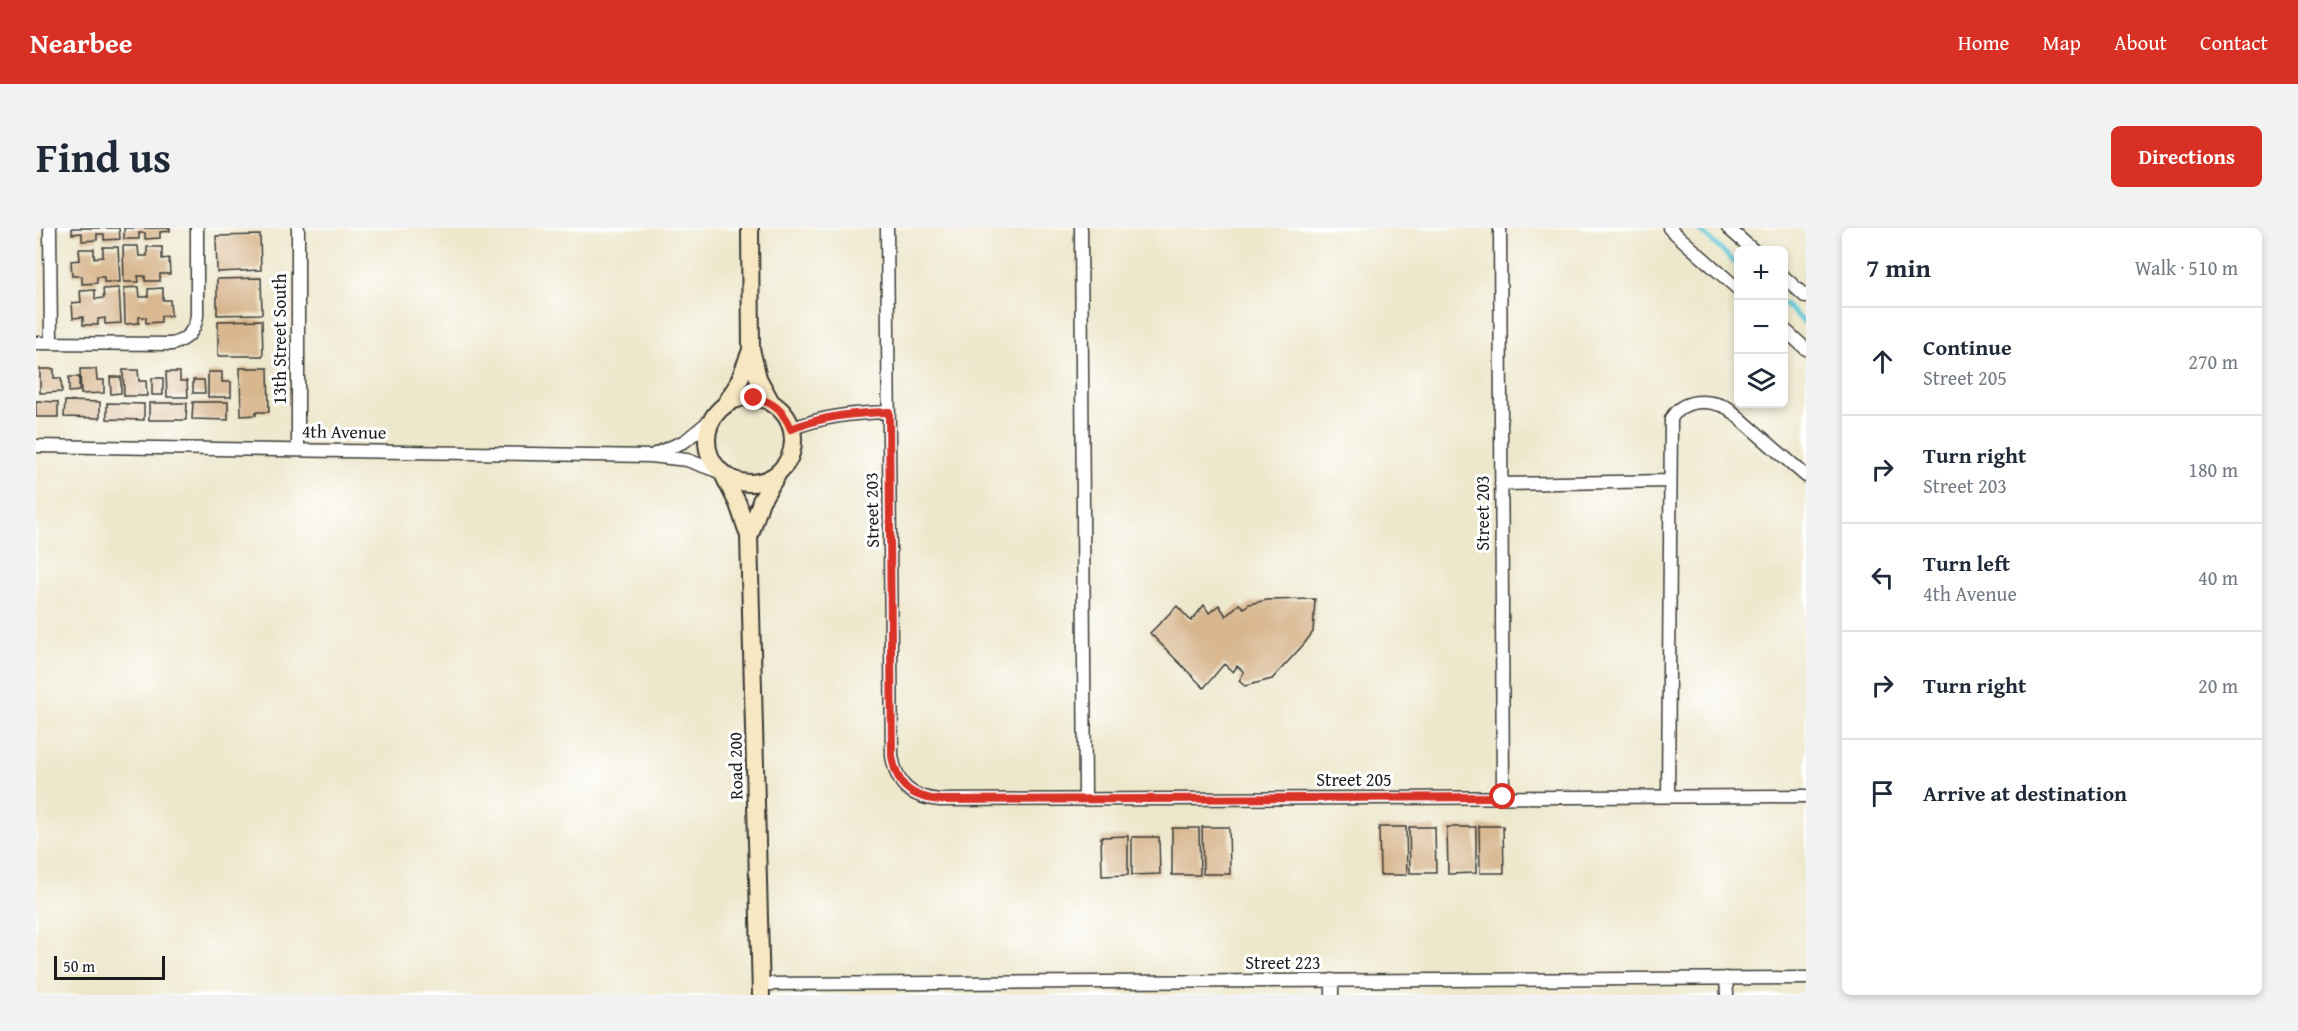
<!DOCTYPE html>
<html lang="en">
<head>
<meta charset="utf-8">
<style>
  body { margin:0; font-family:"Gentium Book Plus",serif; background:#f2f2f3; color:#1f2937 }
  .controls { position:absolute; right:18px; top:18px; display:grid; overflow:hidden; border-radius:9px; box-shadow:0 3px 9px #0003 }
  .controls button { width:54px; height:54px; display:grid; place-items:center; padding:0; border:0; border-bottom:2px solid #e0e1e3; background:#fff; color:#1f2937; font:30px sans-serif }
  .scale { position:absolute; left:18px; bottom:15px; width:111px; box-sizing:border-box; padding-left:6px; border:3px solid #1c1c1c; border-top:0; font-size:16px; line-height:21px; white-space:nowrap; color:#1c1c1c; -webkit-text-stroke:4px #fff; paint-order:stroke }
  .stop { position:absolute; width:18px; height:18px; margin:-14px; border:4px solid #d93025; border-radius:50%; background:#fff }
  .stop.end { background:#d93025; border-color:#fff; box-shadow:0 2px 6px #0008 }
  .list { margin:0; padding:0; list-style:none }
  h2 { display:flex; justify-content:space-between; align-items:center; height:78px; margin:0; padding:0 24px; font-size:26px }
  h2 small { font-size:20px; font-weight:400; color:#747a83 }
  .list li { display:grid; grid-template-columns:39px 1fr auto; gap:18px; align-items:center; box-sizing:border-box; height:108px; padding:0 24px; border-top:2px solid #e0e1e3 }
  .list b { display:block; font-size:22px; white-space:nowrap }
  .list p { margin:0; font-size:20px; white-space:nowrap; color:#747a83 }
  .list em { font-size:20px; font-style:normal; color:#747a83 }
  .icon { flex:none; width:33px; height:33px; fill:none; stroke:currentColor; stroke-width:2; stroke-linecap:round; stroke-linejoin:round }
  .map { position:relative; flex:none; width:1770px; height:767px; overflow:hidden; border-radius:9px }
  header { display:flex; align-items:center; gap:36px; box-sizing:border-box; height:84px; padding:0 30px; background:#d93025; color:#fff }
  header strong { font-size:28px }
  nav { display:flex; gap:33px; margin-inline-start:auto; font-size:21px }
  .intro { display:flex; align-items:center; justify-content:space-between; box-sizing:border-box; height:144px; padding:0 36px }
  h1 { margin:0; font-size:42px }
  .button { padding:15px 27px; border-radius:9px; background:#d93025; color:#fff; font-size:21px; font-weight:700 }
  main { display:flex; gap:36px; padding:0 36px }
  aside { flex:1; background:#fff; border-radius:9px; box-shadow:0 3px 9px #0003 }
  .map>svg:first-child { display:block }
</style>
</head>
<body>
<header>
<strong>Nearbee</strong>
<nav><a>Home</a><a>Map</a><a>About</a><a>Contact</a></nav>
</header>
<div class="intro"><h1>Find us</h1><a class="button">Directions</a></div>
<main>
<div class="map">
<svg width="1770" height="767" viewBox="0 0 1770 767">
  <rect width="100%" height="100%" fill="#fff"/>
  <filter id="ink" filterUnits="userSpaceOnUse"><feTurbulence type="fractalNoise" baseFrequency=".0167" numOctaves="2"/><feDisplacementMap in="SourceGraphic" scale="12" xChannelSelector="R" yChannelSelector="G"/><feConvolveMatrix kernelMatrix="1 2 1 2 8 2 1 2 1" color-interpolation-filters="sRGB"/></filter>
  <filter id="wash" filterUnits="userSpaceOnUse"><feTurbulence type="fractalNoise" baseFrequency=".008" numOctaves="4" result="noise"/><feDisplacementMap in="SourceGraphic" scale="24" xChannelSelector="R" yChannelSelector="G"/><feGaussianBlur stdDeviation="1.35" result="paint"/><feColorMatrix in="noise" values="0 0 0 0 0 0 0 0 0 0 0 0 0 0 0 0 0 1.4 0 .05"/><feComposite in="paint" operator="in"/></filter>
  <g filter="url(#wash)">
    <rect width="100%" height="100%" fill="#ede7cb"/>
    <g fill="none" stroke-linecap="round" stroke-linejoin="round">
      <path stroke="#5fc8db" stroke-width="4.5" d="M1661,0L1702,37
        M1748,76L1770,96"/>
    </g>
    <g id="blocks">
      <path fill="#d8b68e" d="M36,0H83L84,11L68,12V6H61V12L46,13V5L36,6Z
        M88,0H134V3L124,4V10L109,11V5H103V11H88Z
        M224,7L225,42L181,44L180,8Z
        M87,18H102L103,28H111V19H126V31L133,30L134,46H124V53H109V48H102L103,54H88Z
        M67,19H82L84,54H68V49H61V55L46,56V48H36L35,33L44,32L43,21H58V30L67,29Z
        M225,50L226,86L181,87V51Z
        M103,59L104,69H112V61L127,60V72H134L135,88H125V94L110,95V89H103V95L89,96L88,60Z
        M83,60L85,95L69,96V90L62,91V97H47V89L37,90L36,75L45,74L44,63L59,62V71L68,70L67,61Z
        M226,92L227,128H182V93Z
        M204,140H232L233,184H220V187L205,188Z
        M4,141H18V150H25L26,164L4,165Z
        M44,141H60L61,152H68V165L45,166Z
        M87,142H102L103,153H110L111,168H88Z
        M130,144H144V153H151L152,169H131Z
        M172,144H186V154H195V169H172Z
        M33,149H43V163L33,164Z
        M74,149H85V165L75,166Z
        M116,150H127V167H116Z
        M157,152H168L169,165H157Z
        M0,173L22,174V189H0Z
        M29,173L64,174V190L28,189Z
        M157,174H192V192L156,191Z
        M71,175L108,176V192L71,191Z
        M113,175H151L150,192H113Z
        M1279,371L1277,404L1268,416L1236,451L1209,458L1203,453L1208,444L1201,438L1197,444L1188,436L1168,460L1114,405L1141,378L1155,393L1168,377L1173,385L1183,377L1190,388L1203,376L1208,380L1213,376L1231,372Z
        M1443,598H1467L1468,645H1444Z
        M1166,599H1193L1194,646H1167Z
        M1343,599H1370L1371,647H1344Z
        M1373,599H1399L1400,645H1374Z
        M1411,599H1440V645L1412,646Z
        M1136,600H1163L1164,647H1136Z
        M1092,608V647L1066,648L1065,609Z
        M1096,609H1123L1124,646L1096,647Z"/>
    </g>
  </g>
  <g filter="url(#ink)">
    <use href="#blocks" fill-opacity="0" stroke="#3b3a36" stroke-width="1.5"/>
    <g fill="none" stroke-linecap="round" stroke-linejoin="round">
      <defs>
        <path id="street" d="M14,0L15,115
          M851,0L856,528C861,558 874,569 904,572L1770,568
          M1045,0L1049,571
          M1464,0L1467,569
          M1633,0L1702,61
          M1692,0L1717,22
          M1748,49L1770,69
          M1748,101L1770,121
          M0,115L136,116C151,112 159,103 161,88V0
          M755,201C787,188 818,185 853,184
          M0,218L615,228L651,232L684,244
          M262,222V0
          M619,226L649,213L677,190
          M1465,256L1633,253
          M1632,568L1635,191C1646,170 1673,171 1692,180L1770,248
          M1690,750L1691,767
          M1296,752V767
          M725,756L1770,750"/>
        <path id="secondary" d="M714,0L715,121L722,150L736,176
          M671 212a43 43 0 1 1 86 0a43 43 0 1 1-86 0Z
          M689,177L702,156L715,122
          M687,246L702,276L713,308L725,767
          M714,307L725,273L741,247"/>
      </defs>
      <use href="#street" stroke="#3b3a36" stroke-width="15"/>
      <use href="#secondary" stroke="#3b3a36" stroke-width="20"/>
      <use href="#street" stroke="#fff" stroke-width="12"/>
      <use href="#secondary" stroke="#f7e8c3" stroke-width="16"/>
    </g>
  </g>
  <g fill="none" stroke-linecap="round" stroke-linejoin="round" filter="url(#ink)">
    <path stroke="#d93025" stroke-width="8" d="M718,170C736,173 748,183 755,201C787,188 818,185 853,184L856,528C861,558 874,569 904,572L1467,569"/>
  </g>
  <g text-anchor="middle" stroke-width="6" stroke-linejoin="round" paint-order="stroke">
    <g font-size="18" fill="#1c1c1c" stroke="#fff">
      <text transform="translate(244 111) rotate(-90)" y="6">13th Street South</text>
      <text transform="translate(308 204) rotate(1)" y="6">4th Avenue</text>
      <text transform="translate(836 282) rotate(-91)" y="6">Street 203</text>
      <text transform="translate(1447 285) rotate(-90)" y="6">Street 203</text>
      <text transform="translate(700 538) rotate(-91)" y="6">Road 200</text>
      <text x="1318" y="558">Street 205</text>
      <text x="1247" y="741">Street 223</text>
    </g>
  </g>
</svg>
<div class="controls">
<button>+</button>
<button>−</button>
<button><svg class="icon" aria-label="layers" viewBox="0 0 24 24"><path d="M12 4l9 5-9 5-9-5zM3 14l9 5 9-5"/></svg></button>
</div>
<div class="scale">50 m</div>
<div class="stop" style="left:1467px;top:569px"></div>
<div class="stop end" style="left:718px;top:170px"></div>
</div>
<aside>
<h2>7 min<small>Walk · 510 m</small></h2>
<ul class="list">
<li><svg class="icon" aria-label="ahead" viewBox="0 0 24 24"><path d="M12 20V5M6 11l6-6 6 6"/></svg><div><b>Continue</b><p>Street 205</p></div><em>270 m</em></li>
<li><svg class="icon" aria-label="right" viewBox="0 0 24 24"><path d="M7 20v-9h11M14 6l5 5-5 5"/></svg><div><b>Turn right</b><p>Street 203</p></div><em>180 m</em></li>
<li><svg class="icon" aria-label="left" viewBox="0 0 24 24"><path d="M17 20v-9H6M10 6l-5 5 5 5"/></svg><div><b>Turn left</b><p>4th Avenue</p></div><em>40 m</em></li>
<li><svg class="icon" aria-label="right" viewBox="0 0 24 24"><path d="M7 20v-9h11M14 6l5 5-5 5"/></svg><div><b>Turn right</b></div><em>20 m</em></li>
<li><svg class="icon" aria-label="arrive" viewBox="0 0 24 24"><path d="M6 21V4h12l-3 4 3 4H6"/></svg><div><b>Arrive at destination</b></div></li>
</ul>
</aside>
</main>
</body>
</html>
